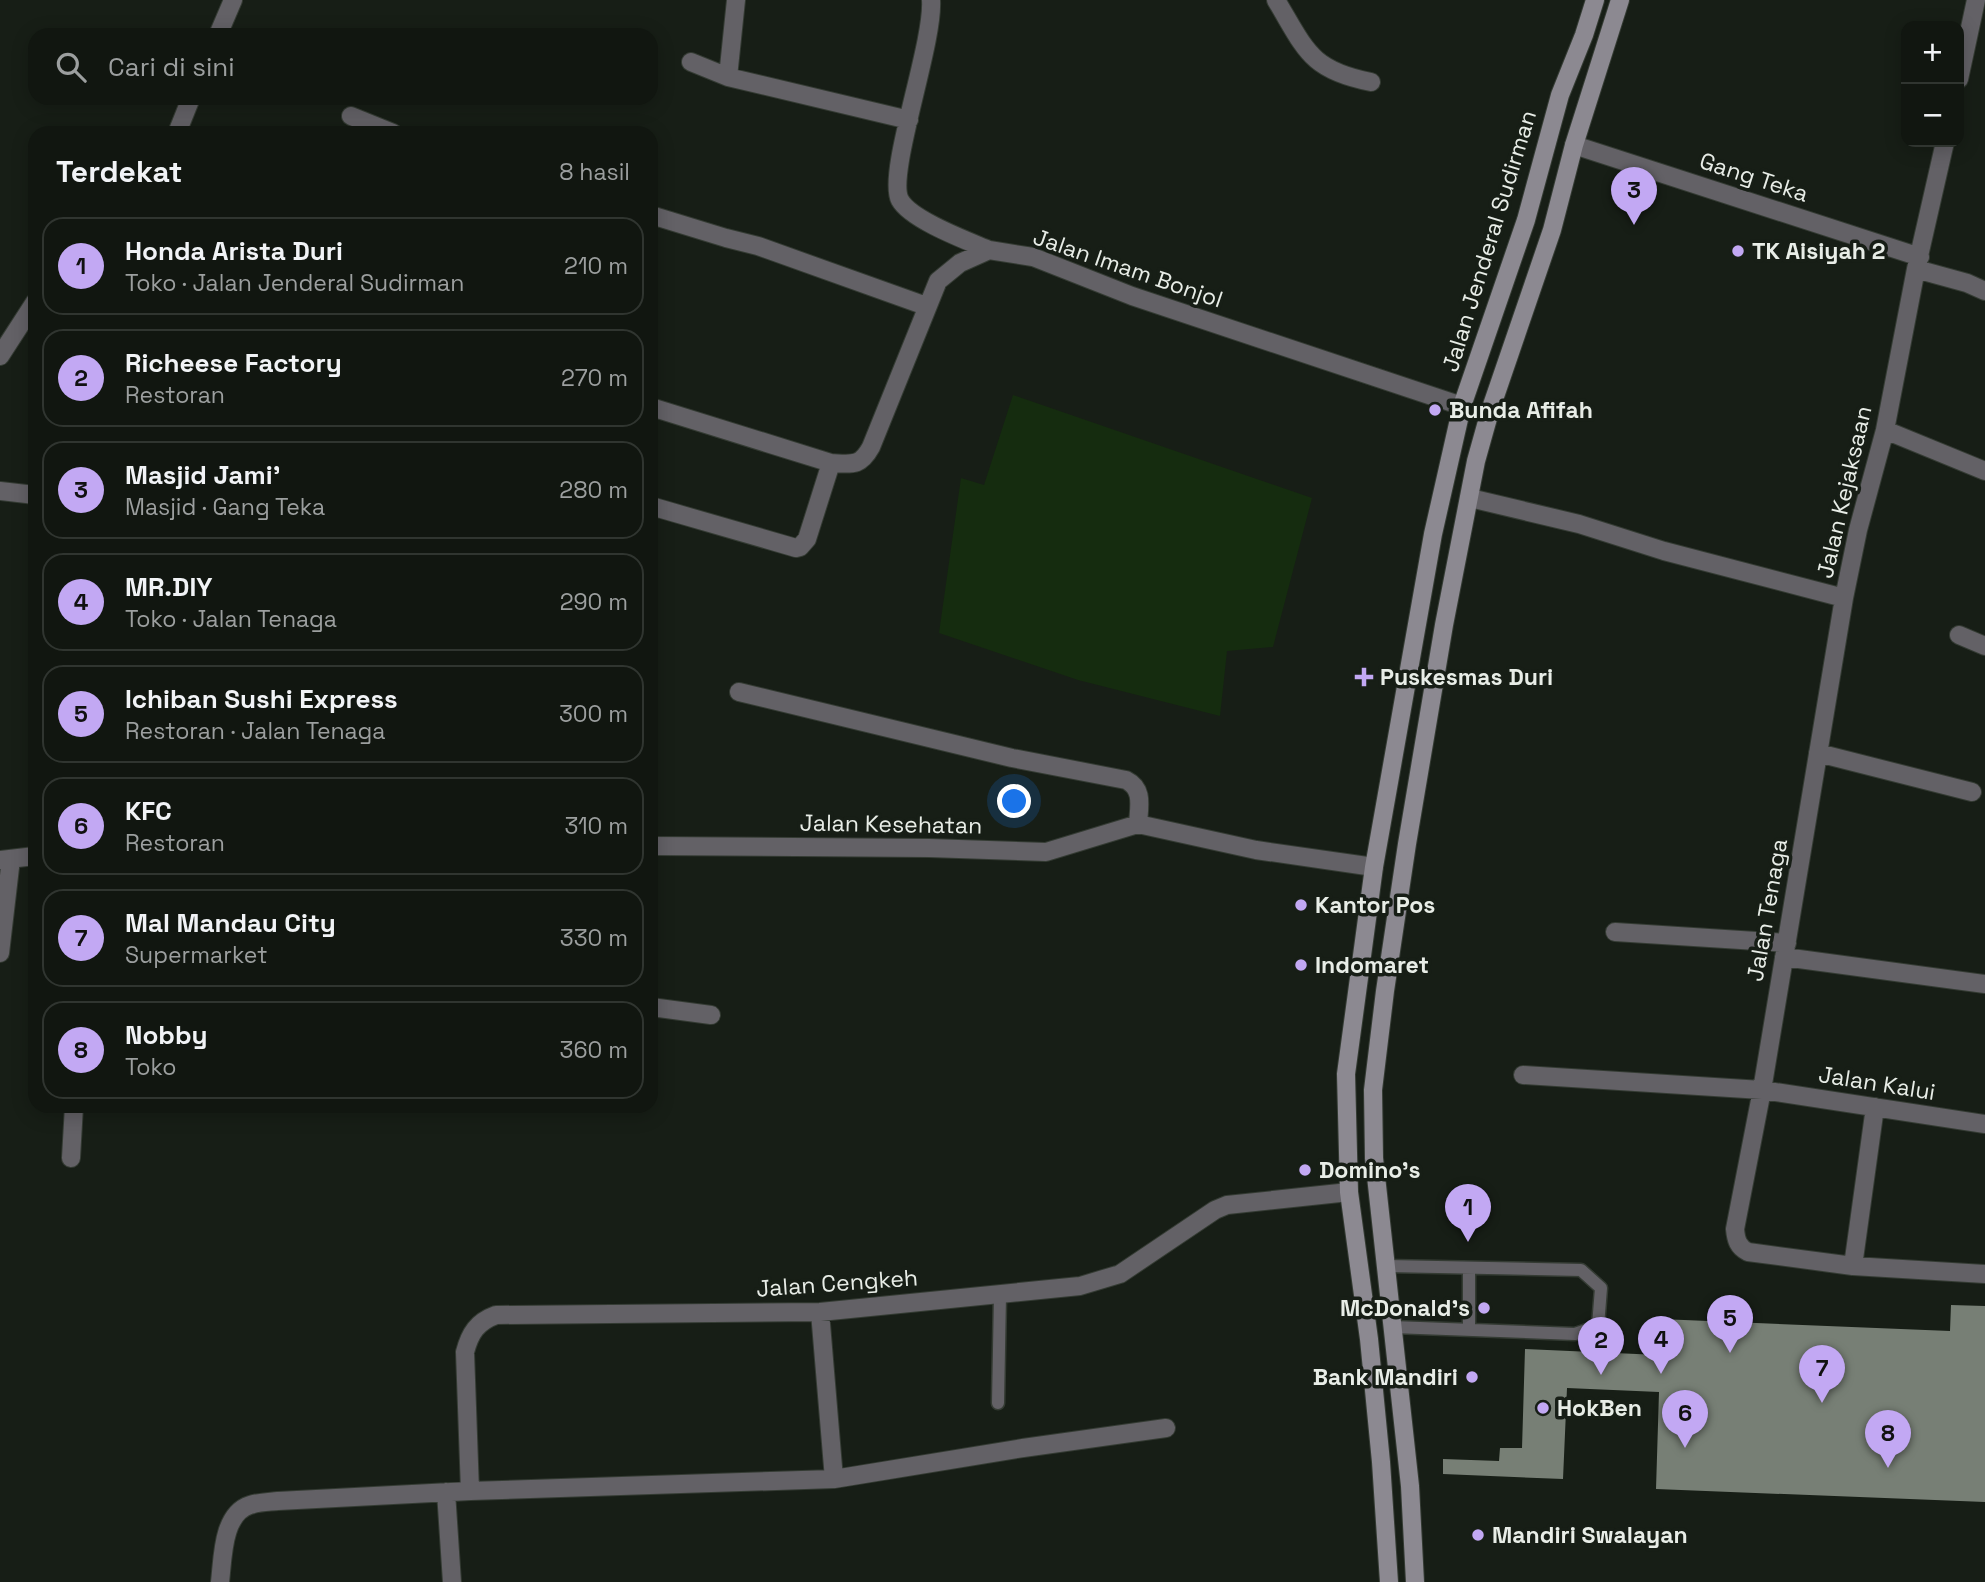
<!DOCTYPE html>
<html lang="id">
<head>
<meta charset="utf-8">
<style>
  body { margin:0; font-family:"Space Grotesk",sans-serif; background:#1e231e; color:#f1f3f6 }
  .controls { position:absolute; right:21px; top:21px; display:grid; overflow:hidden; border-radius:14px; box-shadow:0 4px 18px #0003 }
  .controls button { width:63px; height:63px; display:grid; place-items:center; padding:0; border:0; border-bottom:2px solid #303530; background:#111610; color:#f1f3f6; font:35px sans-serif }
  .you { position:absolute; left:1015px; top:802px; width:24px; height:24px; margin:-18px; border:5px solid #fff; border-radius:50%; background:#1a73e8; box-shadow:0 0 0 10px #1a73e833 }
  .badge { display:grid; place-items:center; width:46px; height:46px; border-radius:50%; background:#c2a8f3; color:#111; font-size:23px; font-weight:700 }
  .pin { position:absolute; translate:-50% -58px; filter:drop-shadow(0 2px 4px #0008) }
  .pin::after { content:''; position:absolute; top:37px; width:24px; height:21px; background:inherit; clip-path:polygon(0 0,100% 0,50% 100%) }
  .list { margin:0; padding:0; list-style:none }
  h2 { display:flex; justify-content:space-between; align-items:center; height:91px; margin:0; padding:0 28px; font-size:30px }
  h2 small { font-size:23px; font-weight:400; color:#9c9f9f }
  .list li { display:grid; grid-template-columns:46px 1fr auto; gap:21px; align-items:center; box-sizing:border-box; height:98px; margin:0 14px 14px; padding:0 14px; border:2px solid #303530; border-radius:21px }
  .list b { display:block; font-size:26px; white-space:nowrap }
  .list p { margin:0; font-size:23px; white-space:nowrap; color:#9c9f9f }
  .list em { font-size:23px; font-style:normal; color:#9c9f9f }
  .icon { flex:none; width:38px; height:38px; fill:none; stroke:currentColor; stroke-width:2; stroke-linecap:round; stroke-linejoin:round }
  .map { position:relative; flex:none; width:1985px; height:1582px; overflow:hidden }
  .search { position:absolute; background:#111610; box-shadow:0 4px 18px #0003; left:28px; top:28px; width:630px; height:77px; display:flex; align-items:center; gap:18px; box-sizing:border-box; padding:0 24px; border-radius:21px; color:#9c9f9f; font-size:26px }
  .panel { position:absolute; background:#111610; box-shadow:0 4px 18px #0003; left:28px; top:126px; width:630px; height:987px; border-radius:21px }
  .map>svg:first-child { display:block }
</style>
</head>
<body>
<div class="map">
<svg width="1985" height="1582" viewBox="0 0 1985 1582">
  <rect width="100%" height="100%" fill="#171e16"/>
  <path fill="#152c0f" d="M1013,395L1312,498L1273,647L1227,651L1220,716L1078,680L939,633L961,478L984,485Z"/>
  <path fill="#777f75" d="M1951,1305L1985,1306V1502L1656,1489L1659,1392L1567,1388L1563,1479L1443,1474V1459L1499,1461L1500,1448H1522L1525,1349L1659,1355L1660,1319L1950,1331Z"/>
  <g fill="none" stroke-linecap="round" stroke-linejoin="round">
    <defs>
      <path id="lane" d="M1387,1266L1581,1270L1601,1288L1598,1326L1575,1334L1393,1327
        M1469,1330V1268
        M998,1403L1000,1295"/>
      <path id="street" d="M931,0C934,44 886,174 900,200C911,220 968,241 989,250
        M1276,0C1306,50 1310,70 1371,82
        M218,35L233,0
        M691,62L728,77L909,120
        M728,77L736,0
        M1959,79L1976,0
        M351,116L393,133
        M177,133L191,98
        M1574,145L1920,257
        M651,215L726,238L758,246L926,306
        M1916,269L1967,283L1985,291
        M0,356L35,302
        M651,407L831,463C852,464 860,467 871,447L938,281L960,263L989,250L1033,257L1132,296L1462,406
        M1885,430L1985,471
        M0,491L35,495
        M1470,498L1579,524L1664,551L1844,598L1858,530L1885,430L1916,269L1945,142
        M651,506L796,548L800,547L807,539L831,463
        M1844,598L1762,1090L1735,1229C1736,1240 1738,1247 1748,1252L1853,1266L1985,1274
        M1959,635L1985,646
        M739,692L1012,758L1126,780C1144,789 1139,806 1138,824
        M1818,753L1972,792
        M651,846L929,848L1046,852L1138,824L1256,850L1374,867
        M0,860L35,856
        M1615,932L1787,943
        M0,953L11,859
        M1784,957L1985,984
        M651,1007L711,1015
        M1523,1075L1762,1090L1985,1124
        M71,1158L74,1106
        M1853,1266L1875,1107
        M820,1312L834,1479
        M470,1491L465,1352C470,1333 477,1322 496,1315L820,1312L1080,1286L1120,1274L1215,1210L1227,1205L1349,1192
        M446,1492L452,1582
        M220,1582C223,1558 222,1514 250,1505C259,1502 269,1502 278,1501L470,1491L834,1479L1023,1448L1166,1428"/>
      <path id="secondary" d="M1389,1582L1381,1462L1369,1339L1349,1192L1346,1074L1374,867L1433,534L1462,406L1526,220L1560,95L1584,35L1595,0
        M1415,1582L1410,1486L1374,1158L1373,1090L1385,991L1407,844L1444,625L1476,461L1490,411L1552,230L1574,145L1620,0"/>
    </defs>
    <use href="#lane" stroke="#343b33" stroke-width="15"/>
    <use href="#street" stroke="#343b33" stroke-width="20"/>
    <use href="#secondary" stroke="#343b33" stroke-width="20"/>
    <use href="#lane" stroke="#636166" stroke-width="12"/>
    <use href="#street" stroke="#636166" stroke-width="18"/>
    <use href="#secondary" stroke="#8c8991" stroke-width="18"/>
  </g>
  <g fill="#c2a8f3" stroke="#171e16" stroke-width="2.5">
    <circle cx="1738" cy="251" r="7"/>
    <circle cx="1435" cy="410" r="7"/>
    <path d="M1360.5 666.5h7v7h7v7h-7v7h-7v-7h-7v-7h7z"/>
    <circle cx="1301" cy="905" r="7"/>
    <circle cx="1301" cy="965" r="7"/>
    <circle cx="1305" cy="1170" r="7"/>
    <circle cx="1484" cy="1308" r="7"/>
    <circle cx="1472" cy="1377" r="7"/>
    <circle cx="1543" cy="1408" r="7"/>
    <circle cx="1478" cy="1535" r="7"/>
  </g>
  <g text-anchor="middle" stroke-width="7" stroke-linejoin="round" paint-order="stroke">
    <g font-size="23" fill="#e8ede7" stroke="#171e16">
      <text transform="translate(1754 177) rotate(18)" y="8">Gang Teka</text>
      <text transform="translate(1489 241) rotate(-73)" y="8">Jalan Jenderal Sudirman</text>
      <text transform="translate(1128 268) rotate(19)" y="8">Jalan Imam Bonjol</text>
      <text transform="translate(1844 492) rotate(-77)" y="8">Jalan Kejaksaan</text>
      <text transform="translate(891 824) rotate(1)" y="8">Jalan Kesehatan</text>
      <text transform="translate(1767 910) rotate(-80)" y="8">Jalan Tenaga</text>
      <text transform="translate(1877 1083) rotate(9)" y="8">Jalan Kalui</text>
      <text transform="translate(837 1283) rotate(-4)" y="8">Jalan Cengkeh</text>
    </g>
    <g font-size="23" font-weight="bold" fill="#e8ede7" stroke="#171e16" text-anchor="start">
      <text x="1752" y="259">TK Aisiyah 2</text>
      <text x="1449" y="418">Bunda Afifah</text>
      <text x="1380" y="685">Puskesmas Duri</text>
      <text x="1315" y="913">Kantor Pos</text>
      <text x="1315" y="973">Indomaret</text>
      <text x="1319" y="1178">Domino's</text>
      <text x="1470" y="1316" text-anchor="end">McDonald's</text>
      <text x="1458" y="1385" text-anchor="end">Bank Mandiri</text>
      <text x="1557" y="1416">HokBen</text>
      <text x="1492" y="1543">Mandiri Swalayan</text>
    </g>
  </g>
</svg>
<div class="controls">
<button>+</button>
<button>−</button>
</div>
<div class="you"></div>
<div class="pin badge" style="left:1468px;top:1242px">1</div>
<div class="pin badge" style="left:1601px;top:1375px">2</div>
<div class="pin badge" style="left:1634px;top:225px">3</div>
<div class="pin badge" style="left:1661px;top:1374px">4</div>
<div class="pin badge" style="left:1730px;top:1353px">5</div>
<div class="pin badge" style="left:1685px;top:1448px">6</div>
<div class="pin badge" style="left:1822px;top:1403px">7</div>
<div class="pin badge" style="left:1888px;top:1468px">8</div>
<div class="search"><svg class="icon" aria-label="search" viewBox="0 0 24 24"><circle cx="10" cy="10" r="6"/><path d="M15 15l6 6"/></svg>Cari di sini</div>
<section class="panel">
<h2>Terdekat<small>8 hasil</small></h2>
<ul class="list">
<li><span class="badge">1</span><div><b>Honda Arista Duri</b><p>Toko · Jalan Jenderal Sudirman</p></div><em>210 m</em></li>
<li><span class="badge">2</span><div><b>Richeese Factory</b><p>Restoran</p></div><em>270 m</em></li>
<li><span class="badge">3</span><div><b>Masjid Jami'</b><p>Masjid · Gang Teka</p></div><em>280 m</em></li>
<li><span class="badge">4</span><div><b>MR.DIY</b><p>Toko · Jalan Tenaga</p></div><em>290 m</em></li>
<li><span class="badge">5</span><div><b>Ichiban Sushi Express</b><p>Restoran · Jalan Tenaga</p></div><em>300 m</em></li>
<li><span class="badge">6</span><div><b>KFC</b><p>Restoran</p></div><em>310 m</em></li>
<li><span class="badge">7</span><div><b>Mal Mandau City</b><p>Supermarket</p></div><em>330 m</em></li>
<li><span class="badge">8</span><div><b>Nobby</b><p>Toko</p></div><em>360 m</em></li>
</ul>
</section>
</div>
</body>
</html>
